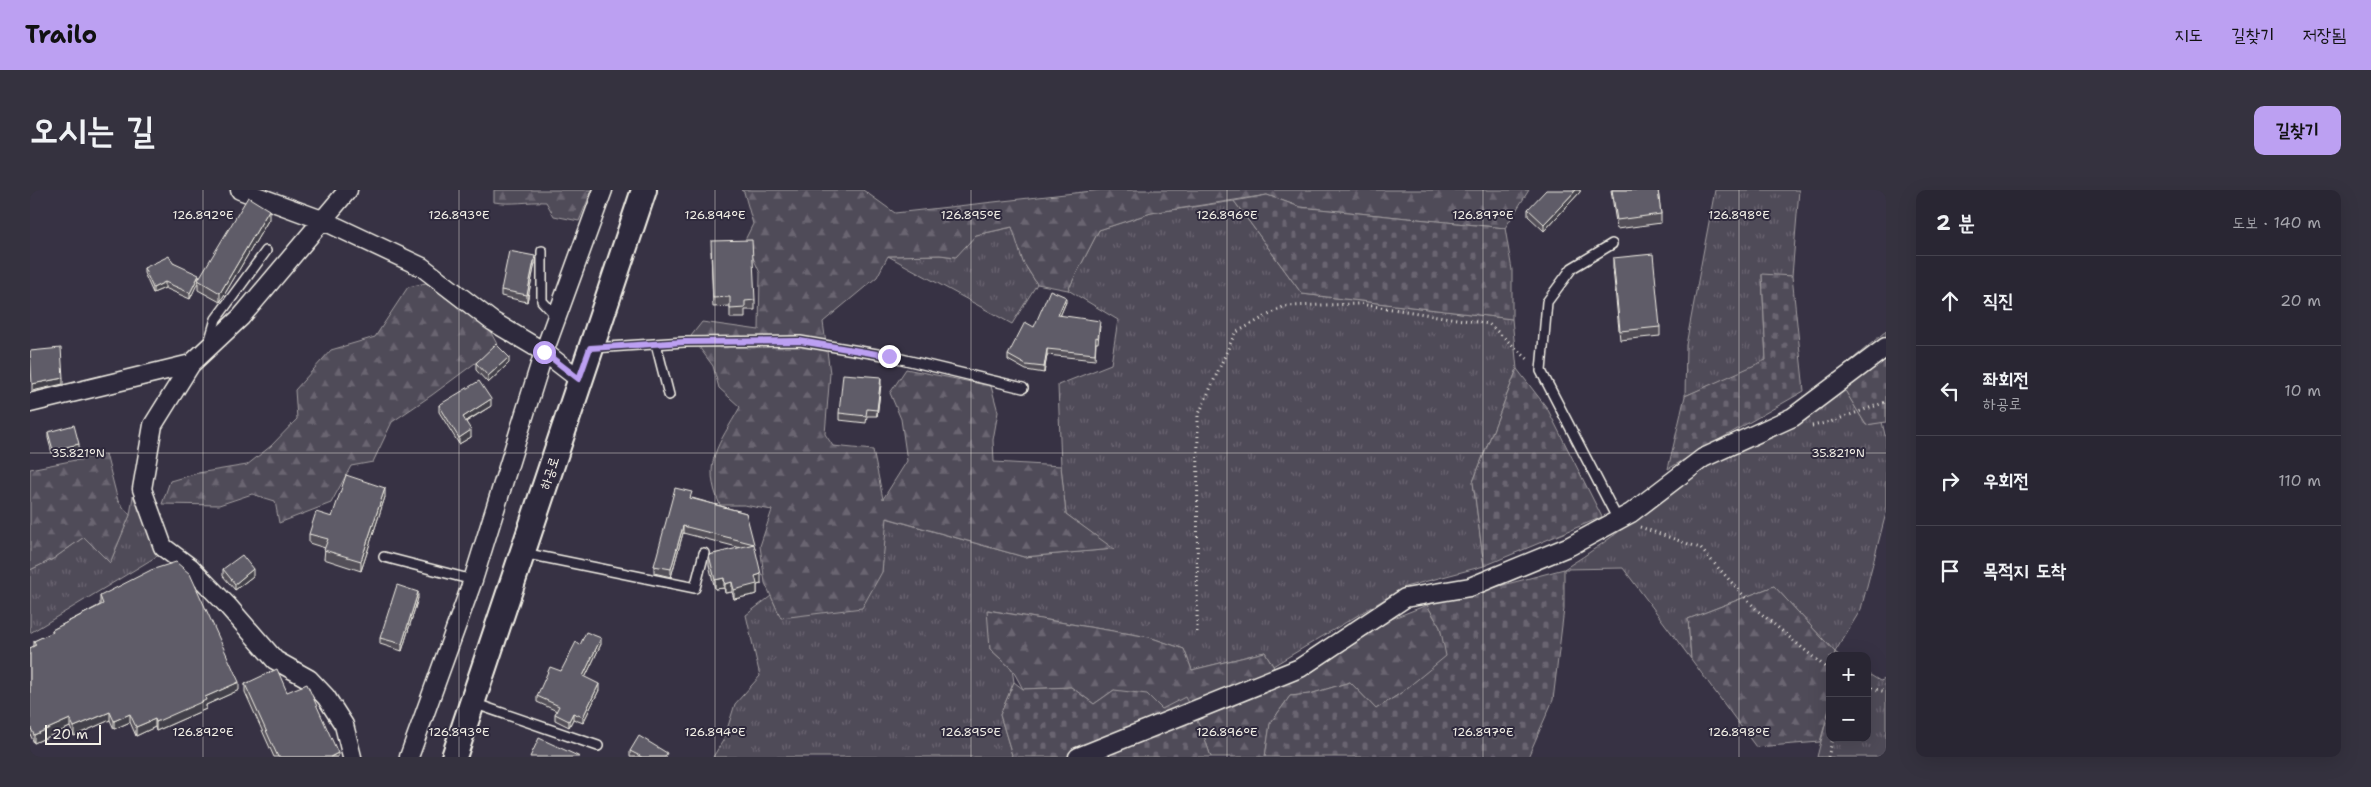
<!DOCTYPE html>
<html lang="ko">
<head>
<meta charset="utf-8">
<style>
  body { margin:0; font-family:"Shantell Sans","Poor Story",sans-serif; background:#35323f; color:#f1f3f6 }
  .controls { position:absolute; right:15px; bottom:15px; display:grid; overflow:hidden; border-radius:10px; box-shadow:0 5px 20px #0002 }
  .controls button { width:45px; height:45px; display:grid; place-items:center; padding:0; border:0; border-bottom:1px solid #45434e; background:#292633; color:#f1f3f6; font:25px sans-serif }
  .scale { position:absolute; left:15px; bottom:12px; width:56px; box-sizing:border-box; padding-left:5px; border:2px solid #f4f1e8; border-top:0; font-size:14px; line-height:18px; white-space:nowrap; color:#f4f1e8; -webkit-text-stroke:4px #2f2a3d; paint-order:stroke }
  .stop { position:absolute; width:15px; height:15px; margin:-11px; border:4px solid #bca0f2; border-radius:50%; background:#fff }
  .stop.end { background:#bca0f2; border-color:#fff; box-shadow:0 1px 5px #0008 }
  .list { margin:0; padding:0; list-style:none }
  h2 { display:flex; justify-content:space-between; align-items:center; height:65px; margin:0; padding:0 20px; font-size:21px }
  h2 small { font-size:16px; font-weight:400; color:#a5a5ac }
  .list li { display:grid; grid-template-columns:32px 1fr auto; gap:15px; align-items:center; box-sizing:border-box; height:90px; padding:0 20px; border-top:1px solid #45434e }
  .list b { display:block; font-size:19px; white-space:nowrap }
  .list p { margin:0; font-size:16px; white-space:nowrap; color:#a5a5ac }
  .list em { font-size:16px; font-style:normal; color:#a5a5ac }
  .icon { flex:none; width:28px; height:28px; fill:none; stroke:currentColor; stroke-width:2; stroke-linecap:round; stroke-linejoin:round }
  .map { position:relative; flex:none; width:1856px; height:567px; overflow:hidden; border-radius:10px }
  header { display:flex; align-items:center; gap:30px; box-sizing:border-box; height:70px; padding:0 25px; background:#bca0f2; color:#111 }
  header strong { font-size:24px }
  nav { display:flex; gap:28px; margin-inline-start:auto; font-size:18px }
  .intro { display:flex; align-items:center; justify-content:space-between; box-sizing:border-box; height:120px; padding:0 30px }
  h1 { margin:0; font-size:35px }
  .button { padding:12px 22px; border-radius:10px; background:#bca0f2; color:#111; font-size:18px; font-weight:700 }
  main { display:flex; gap:30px; padding:0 30px }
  aside { flex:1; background:#292633; border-radius:10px; box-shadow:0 5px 20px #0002 }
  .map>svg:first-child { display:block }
</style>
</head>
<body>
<header>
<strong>Trailo</strong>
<nav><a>지도</a><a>길찾기</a><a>저장됨</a></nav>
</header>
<div class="intro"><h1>오시는 길</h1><a class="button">길찾기</a></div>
<main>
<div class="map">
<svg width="1856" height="567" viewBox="0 0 1856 567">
  <defs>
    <pattern id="grass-tufts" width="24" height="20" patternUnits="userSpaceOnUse" patternTransform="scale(1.25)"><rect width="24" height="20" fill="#504b59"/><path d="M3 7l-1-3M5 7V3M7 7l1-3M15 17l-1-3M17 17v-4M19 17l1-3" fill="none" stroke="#6a6571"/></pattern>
    <pattern id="forest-firs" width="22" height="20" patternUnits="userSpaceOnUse" patternTransform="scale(1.25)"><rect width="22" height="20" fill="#504b59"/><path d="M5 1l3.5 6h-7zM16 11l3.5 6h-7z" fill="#6a6571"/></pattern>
    <pattern id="cemetery-stones" width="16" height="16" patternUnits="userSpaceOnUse" patternTransform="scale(1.25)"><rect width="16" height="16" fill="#504b59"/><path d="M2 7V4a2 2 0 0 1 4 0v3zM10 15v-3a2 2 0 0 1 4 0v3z" fill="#6a6571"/></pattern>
  </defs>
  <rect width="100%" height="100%" fill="#373244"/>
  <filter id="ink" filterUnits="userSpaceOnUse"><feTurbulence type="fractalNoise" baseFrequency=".02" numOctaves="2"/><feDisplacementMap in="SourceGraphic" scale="10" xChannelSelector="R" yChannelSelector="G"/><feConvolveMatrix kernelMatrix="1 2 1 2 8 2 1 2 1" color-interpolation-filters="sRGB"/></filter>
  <g filter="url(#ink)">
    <path fill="url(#grass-tufts)" stroke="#a29ea0" d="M1685,0H1769L1762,86L1732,85L1736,171L1655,206L1656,155Z
      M1204,11L1272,104L1482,129L1487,179L1443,292L1454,376L1375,397L1243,476L1235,462L1162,480L1154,459L1119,447L958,420L960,459L982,479L984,492L970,525L982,565L981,567H683L694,549L705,514L730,486L716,425L741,406L751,428L852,382L856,328L994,367L1083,359L1036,324L1031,276L1028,195L1081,174L1088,130L1038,100L1069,40L1121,23Z
      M983,37L993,72L1007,94L982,134L858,66L910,65L925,67L946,45Z
      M1815,200L1836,235L1852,232L1856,249V323L1831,419L1805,462L1810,466H1804L1805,462L1744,396L1658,429L1661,469L1593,378L1534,379C1586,347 1632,307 1682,274C1724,246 1771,224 1815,200Z
      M103,306L129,365L0,443V380L23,369L54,347L80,373L100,325Z
      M1837,483L1850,491L1856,489V567H1787L1800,516V548H1837Z"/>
    <path fill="url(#forest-firs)" stroke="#a29ea0" d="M464,0H562L549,31L524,26L516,12C498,11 481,15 464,12Z
      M711,0H833L865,23L1071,0H1499L1475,38L1270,17L1237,5L1121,23L1069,40L1038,100L1007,94L993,72L982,37L946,45L926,67L910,65L858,66L847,87L793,132L800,183L795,244L803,256L843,260L853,309L877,271L871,229L860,203L876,179L961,196L968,222L963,250L964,272L1031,276L1036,324L1084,359L994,367L857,328L852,382L832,418L751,428L735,393L730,356L742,320L714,315H690C671,272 689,255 710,217L689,198L683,176L661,146L672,132L729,140L730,83L715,50L723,34L714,2Z
      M396,93L460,141L468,156L402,205L362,232L343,272L321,276L301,313L249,333L245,311L222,304L189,315L132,314L140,291L168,283L217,275L241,256L267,229L265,200L301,160L345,147L378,97Z
      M76,264L88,311L100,325L80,373L54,347L23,369L0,380V279Z
      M1744,396L1805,462L1804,466H1800V516L1790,552L1726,557L1661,469L1658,429Z
      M1397,415L1410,437L1417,466L1371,503L1346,519L1320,492L1280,504L1260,506L1240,534L1235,567H1181L1173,543L1132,519L1084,500L1064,514L1041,497L993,499L982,479L960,459L957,420L1119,447L1154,459L1162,480L1235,462L1253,493L1282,482L1361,429Z"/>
    <path fill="url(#cemetery-stones)" stroke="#a29ea0" d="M1237,5L1270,17L1475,38L1482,80V129L1272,104L1204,11Z
      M1732,84L1762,86L1774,201L1638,279L1655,206L1736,170Z
      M1856,141V232L1836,235L1805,184Z
      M1487,179L1517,218L1572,327L1454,376L1443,292Z
      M1534,379V419L1523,510L1498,567H1235L1240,534L1260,506L1280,504L1320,492L1346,519L1371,503L1416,466L1410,437L1397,415Z
      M984,492L993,499L1041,497L1064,514L1084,500L1117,504L1132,519L1155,507L1173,543L1181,567H981L982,565L970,525Z"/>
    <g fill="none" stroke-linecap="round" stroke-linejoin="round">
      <defs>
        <path id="service" d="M1582,54L1542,78L1517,112L1511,181L1588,330
          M512,61V111L527,127
          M179,153L186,129L236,61
          M626,154L639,205
          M563,158L654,152L770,151L859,166L993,198
          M493,363L665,398L674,363
          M354,367L443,390
          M443,513L568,556"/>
        <path id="minor" d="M210,0L292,30L392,77L462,131L514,162L549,189
          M161,174L123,235L112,299L133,357L161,378L197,415L245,470L279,489L296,507L314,535L322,567
          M0,213L161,174L211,127L318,0
          M379,567L443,390L514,162L573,0
          M1048,567L1270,478L1375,408L1440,397L1540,356L1601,323L1673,268L1763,227L1856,157"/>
        <path id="secondary" d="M424,567L614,0"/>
      </defs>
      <use href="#service" stroke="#f4f1e8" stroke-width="12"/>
      <use href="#minor" stroke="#f4f1e8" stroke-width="21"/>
      <use href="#secondary" stroke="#f4f1e8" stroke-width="28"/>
      <path stroke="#f4f1e8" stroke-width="3" stroke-dasharray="1 4" stroke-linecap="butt" d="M1782,236L1800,232L1856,212
        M1610,337L1670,358L1728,421L1800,481
        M1167,442L1168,226L1205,143L1255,116L1330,114L1459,134L1500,171
        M1837,497L1856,502
        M1798,567L1803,548"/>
      <use href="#service" stroke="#2f2a3d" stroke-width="9"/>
      <use href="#minor" stroke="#2f2a3d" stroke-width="18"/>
      <use href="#secondary" stroke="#2f2a3d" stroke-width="24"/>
    </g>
    <path fill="#524f59" stroke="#f4f1e8" d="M1550,0V2L1514,41L1498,26V19Z
      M1581,0H1628L1631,24V33L1587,39Z
      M239,29L190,112L168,100V91L160,109L135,98L123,103L114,83V78L143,73L169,89Z
      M681,61L725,110V120H715V128H700V116L683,117Z
      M1583,68L1630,137V146L1590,150L1583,78Z
      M505,73L497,112L471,106V100Z
      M1036,112L1030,126L1070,136L1068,153H1066L1065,170L1017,165L1014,183L996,180L978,170V165L1004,137Z
      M446,173H479L458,193L446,180Z
      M851,194L847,226H837L836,233L809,230V223Z
      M409,215L461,216L436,232L441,247L429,254L409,222Z
      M18,242L49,260L23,267L18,248Z
      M355,307L331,381L294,369L295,358L279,353V344L302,327Z
      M662,308L716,323L731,394L727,395V404L704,409L702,402L695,403L694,398L685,399L679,375V365L711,358L653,343L641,387L624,383V376Z
      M193,379L223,386L205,400L193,386Z
      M70,406L209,500L176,515V519L126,541L125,537L106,546L100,532L84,539L80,530L44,546L40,537L4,553L0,544V458L4,456V451L22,443V440L70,415Z
      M388,408L372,461L350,454V448Z
      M571,454L555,488L569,500L553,533L543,529L539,537L525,530V524L527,521L507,512V506L531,481L550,455Z
      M215,494L257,502L308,567H244L215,502Z
      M600,561L637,567H600Z"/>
    <path fill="#424048" stroke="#f4f1e8" d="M1546,0H1550V2L1514,41V34Z
      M239,20V29L190,112V103Z
      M505,66V73L497,112V105Z
      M169,85V90L160,109V103Z
      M135,92V98L123,103V98Z
      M1036,107V112L1028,131V125Z
      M1017,159V165L1014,183V177Z
      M479,167V173L458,193V186Z
      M851,187V194L847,226V220Z
      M33,188V194L2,201V194Z
      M461,209V216L433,233V227Z
      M441,240V247L429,254V248Z
      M49,254V260L23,267V260Z
      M355,298V307L331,381V371Z
      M653,336V343L641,387V379Z
      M223,379V386L205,400V394Z
      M731,384V394L727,395V404L704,409V400L725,386Z
      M694,388V398L685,399V390Z
      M702,392V402L695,403V394Z
      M388,402V408L372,461V454Z
      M571,448V454L553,492V486Z
      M209,492V500L176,515V519L126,541V532L175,507Z
      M569,494V500L553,533V527Z
      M80,522V530L44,546V537Z
      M543,523V529L539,537V531Z
      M100,524V532L84,539V531Z
      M40,529V537L4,553V545Z
      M125,529V537L106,546V537Z
      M308,563V567H300Z"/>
    <path fill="#5f5c67" stroke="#f4f1e8" d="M1516,0H1546L1514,34L1498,19Z
      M1582,0H1628L1631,24L1587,30Z
      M218,7L239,20L190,103L168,90Z
      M722,50L725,110L715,111V118L700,119V107L683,108L681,51Z
      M479,61L505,66L497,105L471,100Z
      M1623,64L1630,137L1590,141L1583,68Z
      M139,66L143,73L169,85L160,103L135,92L123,98L114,78Z
      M1020,100L1036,107L1028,125L1070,131L1068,148L1066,147L1065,164L1017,159L1014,177L996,175L978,165L995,132L1004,137Z
      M466,154L479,167L458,186L446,173Z
      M31,158L33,188L2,194L0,161Z
      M813,184L851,187L847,220L837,219L836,226L809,223Z
      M449,191L461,209L433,227L441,240L429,248L409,215Z
      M44,235L49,254L23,260L18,242Z
      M316,285L355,298L331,371L294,360L298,349L279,344L286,322L302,327Z
      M645,298L662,302L660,308L716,323L724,354L653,336L641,379L624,376Z
      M724,354L731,384L725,386L727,394L704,400L702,392L695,394L694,388L685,390L679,365Z
      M212,365L223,379L205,394L193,379Z
      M146,372L160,384L209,492L175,507L176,510L126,532L125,529L106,537L100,524L84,531L80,522L44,537L40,529L4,545L0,536V458L6,455L4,451L23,442L22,440L73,414L70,406L121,380Z
      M367,395L388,402L372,454L350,448Z
      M556,442L571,448L553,486L569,494L553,527L543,523L539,531L525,524L529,516L507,506L520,477L531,481L546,452L550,455Z
      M247,479L257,502L277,494L308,563L300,567H248L215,494Z
      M609,546L637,563L635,567H612L600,561Z
      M509,548L550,567H500Z"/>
  </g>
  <g fill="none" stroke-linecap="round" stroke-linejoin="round" filter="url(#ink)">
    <path stroke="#bca0f2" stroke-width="6" d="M514,162L549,189L560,158L654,152L770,151L859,166"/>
  </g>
  <path fill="none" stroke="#f4f1e8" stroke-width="1" stroke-opacity="0.45" d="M173,0V567M429,0V567M685,0V567M941,0V567M1197,0V567M1453,0V567M1709,0V567M0,263H1856"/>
  <g text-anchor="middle" stroke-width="4" stroke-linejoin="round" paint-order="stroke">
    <g font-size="14" fill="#f4f1e8" stroke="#2f2a3d">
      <text transform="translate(519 283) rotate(-72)" y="5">하공로</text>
    </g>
  </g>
  <g font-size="12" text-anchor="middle" fill="#f4f1e8" stroke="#2f2a3d" stroke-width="4" stroke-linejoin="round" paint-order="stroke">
    <text x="173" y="29">126.892°E</text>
    <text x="429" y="29">126.893°E</text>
    <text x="685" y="29">126.894°E</text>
    <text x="941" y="29">126.895°E</text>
    <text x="1197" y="29">126.896°E</text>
    <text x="1453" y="29">126.897°E</text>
    <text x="1709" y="29">126.898°E</text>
    <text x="48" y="267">35.821°N</text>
    <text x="1808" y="267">35.821°N</text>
    <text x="173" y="546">126.892°E</text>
    <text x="429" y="546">126.893°E</text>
    <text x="685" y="546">126.894°E</text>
    <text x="941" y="546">126.895°E</text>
    <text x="1197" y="546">126.896°E</text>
    <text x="1453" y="546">126.897°E</text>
    <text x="1709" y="546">126.898°E</text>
  </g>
</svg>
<div class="controls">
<button>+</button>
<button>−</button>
</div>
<div class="scale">20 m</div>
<div class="stop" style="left:514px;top:162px"></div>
<div class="stop end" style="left:859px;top:166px"></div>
</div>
<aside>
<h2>2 분<small>도보 · 140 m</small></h2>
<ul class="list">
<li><svg class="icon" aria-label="ahead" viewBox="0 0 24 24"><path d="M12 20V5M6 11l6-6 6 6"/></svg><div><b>직진</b></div><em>20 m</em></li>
<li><svg class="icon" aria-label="left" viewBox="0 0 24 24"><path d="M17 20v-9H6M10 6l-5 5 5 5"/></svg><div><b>좌회전</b><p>하공로</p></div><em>10 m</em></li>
<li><svg class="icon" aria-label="right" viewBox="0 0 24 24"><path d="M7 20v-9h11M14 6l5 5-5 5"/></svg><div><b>우회전</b></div><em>110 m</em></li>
<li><svg class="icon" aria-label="arrive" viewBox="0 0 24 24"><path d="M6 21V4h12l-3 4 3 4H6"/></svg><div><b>목적지 도착</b></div></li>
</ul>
</aside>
</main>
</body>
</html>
